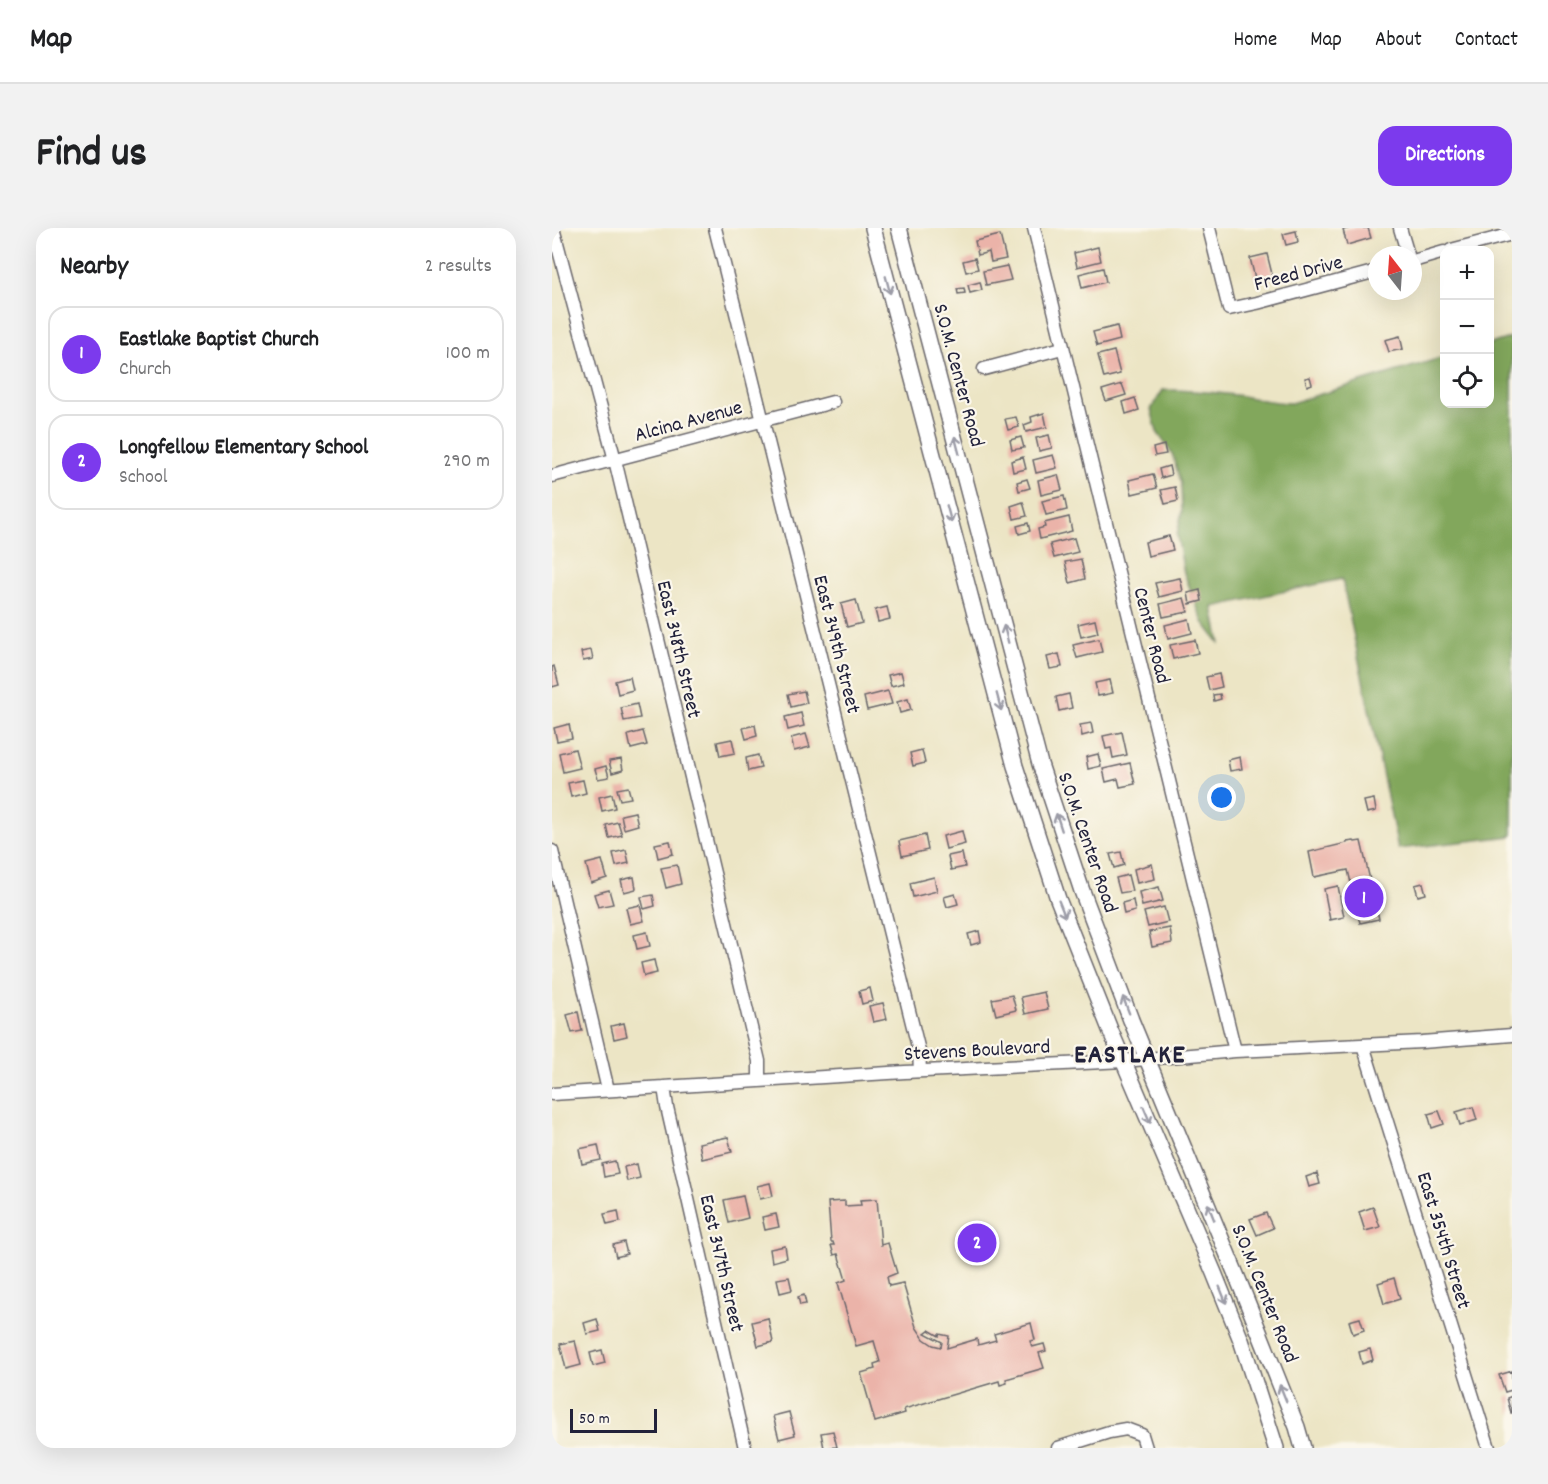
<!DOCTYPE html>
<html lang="en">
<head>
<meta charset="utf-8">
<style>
  body { margin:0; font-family:Dekko,sans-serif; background:#f2f2f2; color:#202124 }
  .controls { position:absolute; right:18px; top:18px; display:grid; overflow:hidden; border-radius:12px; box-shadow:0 6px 24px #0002 }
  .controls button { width:54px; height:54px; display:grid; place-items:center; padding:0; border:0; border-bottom:2px solid #e0e0e0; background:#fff; color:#202124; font:30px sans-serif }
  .compass { position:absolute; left:816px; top:18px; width:54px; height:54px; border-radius:50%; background:#fff; box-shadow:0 6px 24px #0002; rotate:343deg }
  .scale { position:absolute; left:18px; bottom:15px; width:87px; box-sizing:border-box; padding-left:6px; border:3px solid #22223b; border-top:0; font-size:16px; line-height:21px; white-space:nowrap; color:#22223b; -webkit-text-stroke:4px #fbf7ec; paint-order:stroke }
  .you { position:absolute; left:670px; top:570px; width:21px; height:21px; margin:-15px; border:4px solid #fff; border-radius:50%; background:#1a73e8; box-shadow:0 0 0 9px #1a73e833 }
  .badge { display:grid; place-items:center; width:39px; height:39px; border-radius:50%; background:#7c3aed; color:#fff; font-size:20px; font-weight:700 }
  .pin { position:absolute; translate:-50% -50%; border:3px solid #fff; box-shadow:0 2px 6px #0006 }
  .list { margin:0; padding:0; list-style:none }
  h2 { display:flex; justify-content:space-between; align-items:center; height:78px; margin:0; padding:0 24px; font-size:26px }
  h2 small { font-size:20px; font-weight:400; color:#757577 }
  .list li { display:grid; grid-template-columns:39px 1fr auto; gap:18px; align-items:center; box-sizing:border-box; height:96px; margin:0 12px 12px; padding:0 12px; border:2px solid #e0e0e0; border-radius:18px }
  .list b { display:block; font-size:22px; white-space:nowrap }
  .list p { margin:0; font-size:20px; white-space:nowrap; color:#757577 }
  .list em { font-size:20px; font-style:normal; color:#757577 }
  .icon { flex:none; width:33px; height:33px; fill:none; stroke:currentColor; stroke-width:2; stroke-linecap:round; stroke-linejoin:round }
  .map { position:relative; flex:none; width:960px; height:1220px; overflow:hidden; border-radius:18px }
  header { display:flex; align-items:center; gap:36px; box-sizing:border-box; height:84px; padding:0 30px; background:#fff; border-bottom:2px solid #e0e0e0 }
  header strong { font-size:28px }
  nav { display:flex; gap:33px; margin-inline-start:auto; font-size:21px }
  .intro { display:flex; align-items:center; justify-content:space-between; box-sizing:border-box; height:144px; padding:0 36px }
  h1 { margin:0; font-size:42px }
  .button { padding:15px 27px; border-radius:18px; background:#7c3aed; color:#fff; font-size:21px; font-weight:700 }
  main { display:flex; gap:36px; padding:0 36px }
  aside { flex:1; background:#fff; border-radius:18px; box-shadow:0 6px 24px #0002 }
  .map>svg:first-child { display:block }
</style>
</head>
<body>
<header>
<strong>Map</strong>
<nav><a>Home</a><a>Map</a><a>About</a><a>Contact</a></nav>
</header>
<div class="intro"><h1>Find us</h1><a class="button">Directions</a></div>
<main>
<aside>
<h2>Nearby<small>2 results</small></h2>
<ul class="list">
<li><span class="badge">1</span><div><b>Eastlake Baptist Church</b><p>Church</p></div><em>100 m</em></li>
<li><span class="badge">2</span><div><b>Longfellow Elementary School</b><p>School</p></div><em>290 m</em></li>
</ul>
</aside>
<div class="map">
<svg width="960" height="1220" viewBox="0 0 960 1220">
  <rect width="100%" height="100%" fill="#fbf7ec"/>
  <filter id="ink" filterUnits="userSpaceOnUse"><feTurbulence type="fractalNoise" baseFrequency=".0167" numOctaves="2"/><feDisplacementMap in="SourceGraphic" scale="12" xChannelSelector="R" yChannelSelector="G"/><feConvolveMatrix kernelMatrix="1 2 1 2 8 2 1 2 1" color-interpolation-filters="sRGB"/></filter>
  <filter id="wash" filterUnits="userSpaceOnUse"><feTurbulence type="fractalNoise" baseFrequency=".008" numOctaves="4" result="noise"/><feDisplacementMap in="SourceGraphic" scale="24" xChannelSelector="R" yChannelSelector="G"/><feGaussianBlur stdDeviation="1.35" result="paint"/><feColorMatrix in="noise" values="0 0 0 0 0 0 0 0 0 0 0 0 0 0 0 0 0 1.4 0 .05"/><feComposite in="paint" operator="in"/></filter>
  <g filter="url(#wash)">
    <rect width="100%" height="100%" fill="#ece5c5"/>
    <path fill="#82a75c" stroke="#52644c" stroke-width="1.5" d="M960,109V608L846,621L790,351L661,379L668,416L651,394L632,345L625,307L630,283L629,256L620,225L605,204L599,181L611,162C635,162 659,164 683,167C703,170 719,175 739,175L892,129V176H938V116Z"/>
    <g id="blocks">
      <path fill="#ebb3a9" d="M798,0H816L819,10L795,17L791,2Z
        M744,3L746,14L734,17L731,6Z
        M448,7L454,31L439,34L437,24L426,27L423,13Z
        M546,19L549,33L525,39L522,25Z
        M715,26L721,50L704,54L698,30Z
        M423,30L426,41L414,44L411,33Z
        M455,38L459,52L434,57L431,43Z
        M551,40L554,54L530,60L527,46Z
        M428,54L430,62L418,65L416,57Z
        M412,60L413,65L406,66L405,61Z
        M565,98L568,112L545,118L541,104Z
        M848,108L851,121L837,124L833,112Z
        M562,123L568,146L552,150L546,127Z
        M758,149L760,156L755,158L753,150Z
        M570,156L574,167L554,173L550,162Z
        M583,170L587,182L574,186L571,174Z
        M492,185L495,199L474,204L472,197L480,194L479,189Z
        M464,189L467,199L456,202L453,191Z
        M497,207L500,220L487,223L484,210Z
        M469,209L472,220L460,222L458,212Z
        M612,217L614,226L603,228L601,220Z
        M501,227L505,240L484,245L481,232Z
        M471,229L474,241L461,244L459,233Z
        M617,238L619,247L609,250L607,241Z
        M601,246L605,260L580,266L577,252Z
        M506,247L510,262L489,267L486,252Z
        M475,251L478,260L467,263L465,254Z
        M623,259L626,273L613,276L609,262Z
        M512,268L515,282L494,287L490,273Z
        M471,274L475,288L462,291L459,278Z
        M517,289L520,303L488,311L486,301L493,299L492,295Z
        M476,295L478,303L467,306L465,298Z
        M617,308L621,322L596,328L593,314Z
        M522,310L526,324L502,330L498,316Z
        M529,331L533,351L518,355L513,334Z
        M628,350L631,363L607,369L603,355Z
        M648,362L650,373L638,376L636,365Z
        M632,370L636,384L611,389L608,376Z
        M304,372L310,395L295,399L289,376Z
        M335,379L338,391L326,394L323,382Z
        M637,391L640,405L616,411L613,397Z
        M543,392L546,405L529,409L526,396Z
        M547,411L550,424L525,430L521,417Z
        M643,412L646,425L621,431L618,417Z
        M39,422L41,431L31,433L29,424Z
        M507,426L510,439L498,441L495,429Z
        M2,438L7,457L0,459V439Z
        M349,444L352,455L339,458L336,447Z
        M667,446L670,459L657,462L654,449Z
        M78,449L81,462L66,466L63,453Z
        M558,452L561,465L546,468L543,455Z
        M252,463L255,475L239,479L236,466Z
        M336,463L340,476L315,482L312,469Z
        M517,466L520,480L507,483L504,469Z
        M668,466L669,471L662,473L661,467Z
        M356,471L359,482L348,485L345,474Z
        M85,476L88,490L72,493L69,480Z
        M249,485L252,498L236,502L233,489Z
        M539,495L541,505L530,508L528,497Z
        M17,496L20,510L5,513L2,500Z
        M203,497L205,508L194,511L191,500Z
        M91,503L95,517L79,521L76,507Z
        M570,504L575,527L561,530L559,520L554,521L551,508Z
        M254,506L258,519L242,523L239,510Z
        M180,511L183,525L168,528L165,514Z
        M23,521L28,540L11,544L7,525Z
        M370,522L373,535L361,538L358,525Z
        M546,526L549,538L536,541L534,529Z
        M206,527L209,540L196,543L194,530Z
        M688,529L690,541L678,543L676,532Z
        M69,531L71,542L60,545L57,533Z
        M578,535L583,556L568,559L566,551L554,554L551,541Z
        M54,538L57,549L46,551L43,541Z
        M31,552L34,565L19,569L16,555Z
        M76,559L79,570L68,572L65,561Z
        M60,566L63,580L50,583L47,569Z
        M822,571L824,583L815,585L812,573Z
        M83,584L86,597L72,601L69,587Z
        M66,594L70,607L57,610L54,597Z
        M410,603L413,616L394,621L391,608Z
        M373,607L376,622L350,628L347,613Z
        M118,613L121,626L106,630L103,616Z
        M802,613L803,614L809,613L827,691L808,695L796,642L762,649L757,624L795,615V614Z
        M74,622L77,635L64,638L61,625Z
        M569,624L572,637L562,640L558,626Z
        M410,625L413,639L399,642L396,628Z
        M50,632L55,650L39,655L34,636Z
        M600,636L603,651L585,655L582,641Z
        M125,637L129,656L114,660L109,640Z
        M576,647L580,663L568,665L564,650Z
        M82,649L84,661L72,664L69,652Z
        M382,649L385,663L361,669L358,655Z
        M871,655L874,666L866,668L863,657Z
        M786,658L792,689L778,692L772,661Z
        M607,659L611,673L590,678L587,664Z
        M57,662L61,676L46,679L42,666Z
        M403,666L406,676L395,679L392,669Z
        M101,667L103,678L92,681L89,669Z
        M581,672L583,683L572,686L570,675Z
        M88,677L92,693L78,696L74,680Z
        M612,679L616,694L596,699L592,684Z
        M618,700L620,715L600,719L597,704Z
        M427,703L429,714L419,717L416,706Z
        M95,704L98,718L85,721L82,707Z
        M102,732L105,745L92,748L89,735Z
        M318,760L321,773L310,776L307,763Z
        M492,764L496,781L473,786L469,769Z
        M460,767L464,782L444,787L440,771Z
        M331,775L335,791L321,794L317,778Z
        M26,784L30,803L20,805L15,787Z
        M72,795L75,808L62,811L59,798Z
        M921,879L925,892L908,897L904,884Z
        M887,883L892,896L880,900L876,886Z
        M176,909L180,924L150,931L147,915Z
        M46,917L49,932L30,936L27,921Z
        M63,933L66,946L52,949L50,936Z
        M85,936L88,950L75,953L72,939Z
        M765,945L768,956L757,959L754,949Z
        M218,955L221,968L208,971L205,958Z
        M191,968L196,990L177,995L172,972Z
        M325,971L329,1017L336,1015L345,1045L335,1049L337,1058L351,1055L364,1099L372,1111L381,1117L389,1119L390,1114L373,1105L377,1102L387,1108V1106L397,1108L395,1120L425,1111L426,1117L444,1112L442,1106L479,1095L483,1112L478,1113L480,1119L492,1116L494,1123L487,1125L492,1140L454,1151L455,1155L448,1157L447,1153L352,1181L353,1185L323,1194L309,1145L323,1141L322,1136L328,1134L322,1113L304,1118L286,1055L294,1052L286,1026L282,1027L279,1017H282L281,1014H279L276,974L293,973V978L309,977L308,972Z
        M821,979L828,999L813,1003L807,984Z
        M66,983L68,994L55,997L52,986Z
        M714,985L721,1000L705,1007L698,991Z
        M224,986L227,999L213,1002L210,989Z
        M72,1014L75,1026L64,1029L61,1017Z
        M233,1018L235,1030L220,1034L218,1021Z
        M237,1049L240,1062L228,1065L225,1051Z
        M842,1050L848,1071L832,1076L826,1055Z
        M252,1067L254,1076L248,1077L246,1069Z
        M216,1090L221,1114L206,1118L200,1094Z
        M808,1090L812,1102L801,1106L797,1093Z
        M45,1091L48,1103L35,1106L32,1095Z
        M23,1113L29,1137L14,1141L8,1116Z
        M818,1121L821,1132L810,1136L807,1124Z
        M50,1122L53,1135L41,1138L38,1125Z
        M960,1143V1162L953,1164L947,1147Z
        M960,1168V1185H959L955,1170Z
        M237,1184L243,1207L227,1211L221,1188Z
        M281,1203L285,1219L272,1220L269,1205Z"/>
    </g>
  </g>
  <g filter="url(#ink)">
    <use href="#blocks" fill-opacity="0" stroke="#69666b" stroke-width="1.5"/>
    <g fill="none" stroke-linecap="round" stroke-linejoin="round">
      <defs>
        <path id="minor" d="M1,0L63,232L207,833V853
          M163,0L367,823L368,843
          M482,0L683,823
          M657,0L677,81L705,75L825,43
          M848,0L856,27
          M899,22L960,6
          M861,33L892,24
          M432,141L510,120
          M0,248L281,174
          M0,623L56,862
          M811,817L937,1220
          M112,859L115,879L193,1220
          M0,866L353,844L572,833L683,823L870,814L960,807
          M506,1220L557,1204L574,1201L590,1207L594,1220"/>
        <path id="major" d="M321,0L463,538L506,671L559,804L662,1045L689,1112L724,1220
          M347,0L488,536L530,663L579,792L690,1061L745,1199L751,1220"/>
      </defs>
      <use href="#minor" stroke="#69666b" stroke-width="15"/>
      <use href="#major" stroke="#69666b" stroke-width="18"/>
      <use href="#minor" stroke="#fff" stroke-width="12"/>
      <use href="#major" stroke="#fff" stroke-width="15"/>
    </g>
    <defs><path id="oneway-shaft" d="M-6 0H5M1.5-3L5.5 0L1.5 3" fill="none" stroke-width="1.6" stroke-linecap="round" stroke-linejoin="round" transform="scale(1.5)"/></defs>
    <g stroke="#9c9ca7">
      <use href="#oneway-shaft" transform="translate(336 57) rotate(75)"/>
      <use href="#oneway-shaft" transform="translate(405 217) rotate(-105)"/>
      <use href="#oneway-shaft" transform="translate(397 286) rotate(75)"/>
      <use href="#oneway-shaft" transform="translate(454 406) rotate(-105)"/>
      <use href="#oneway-shaft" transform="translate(447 474) rotate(75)"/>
      <use href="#oneway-shaft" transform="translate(507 594) rotate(-108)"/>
      <use href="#oneway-shaft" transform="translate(510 681) rotate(68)"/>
      <use href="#oneway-shaft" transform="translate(574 777) rotate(-111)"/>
      <use href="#oneway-shaft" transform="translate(595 887) rotate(67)"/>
      <use href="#oneway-shaft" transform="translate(659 984) rotate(-112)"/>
      <use href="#oneway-shaft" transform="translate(671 1067) rotate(68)"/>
      <use href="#oneway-shaft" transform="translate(731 1165) rotate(-112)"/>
    </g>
  </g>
  <g text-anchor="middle" stroke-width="4.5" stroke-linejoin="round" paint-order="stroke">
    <g font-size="21" fill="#22223b" stroke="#fbf7ec">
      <text transform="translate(746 44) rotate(-15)" y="7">Freed Drive</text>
      <text transform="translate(408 147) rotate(75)" y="7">S.O.M. Center Road</text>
      <text transform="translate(136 192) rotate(-15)" y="7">Alcina Avenue</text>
      <text transform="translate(601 407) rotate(76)" y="7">Center Road</text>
      <text transform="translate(286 416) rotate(76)" y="7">East 349th Street</text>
      <text transform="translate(128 421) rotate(77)" y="7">East 348th Street</text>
      <text transform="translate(537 614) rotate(71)" y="7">S.O.M. Center Road</text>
      <text transform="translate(425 821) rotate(-3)" y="7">Stevens Boulevard</text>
      <text transform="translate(893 1012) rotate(73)" y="7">East 354th Street</text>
      <text transform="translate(171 1035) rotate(77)" y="7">East 347th Street</text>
      <text transform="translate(714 1065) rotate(68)" y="7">S.O.M. Center Road</text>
    </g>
    <g font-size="27" font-weight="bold" letter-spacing="1.5" fill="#22223b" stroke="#fbf7ec">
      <text x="578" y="834">EASTLAKE</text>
    </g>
  </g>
</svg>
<div class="controls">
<button>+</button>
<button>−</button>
<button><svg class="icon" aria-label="locate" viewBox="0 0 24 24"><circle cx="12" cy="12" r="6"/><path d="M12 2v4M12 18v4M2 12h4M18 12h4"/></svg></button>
</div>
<svg class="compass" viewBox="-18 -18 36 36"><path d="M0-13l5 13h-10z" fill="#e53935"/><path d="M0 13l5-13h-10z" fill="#757577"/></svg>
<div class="scale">50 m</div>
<div class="you"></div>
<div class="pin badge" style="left:812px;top:670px">1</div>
<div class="pin badge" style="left:425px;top:1015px">2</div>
</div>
</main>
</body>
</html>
